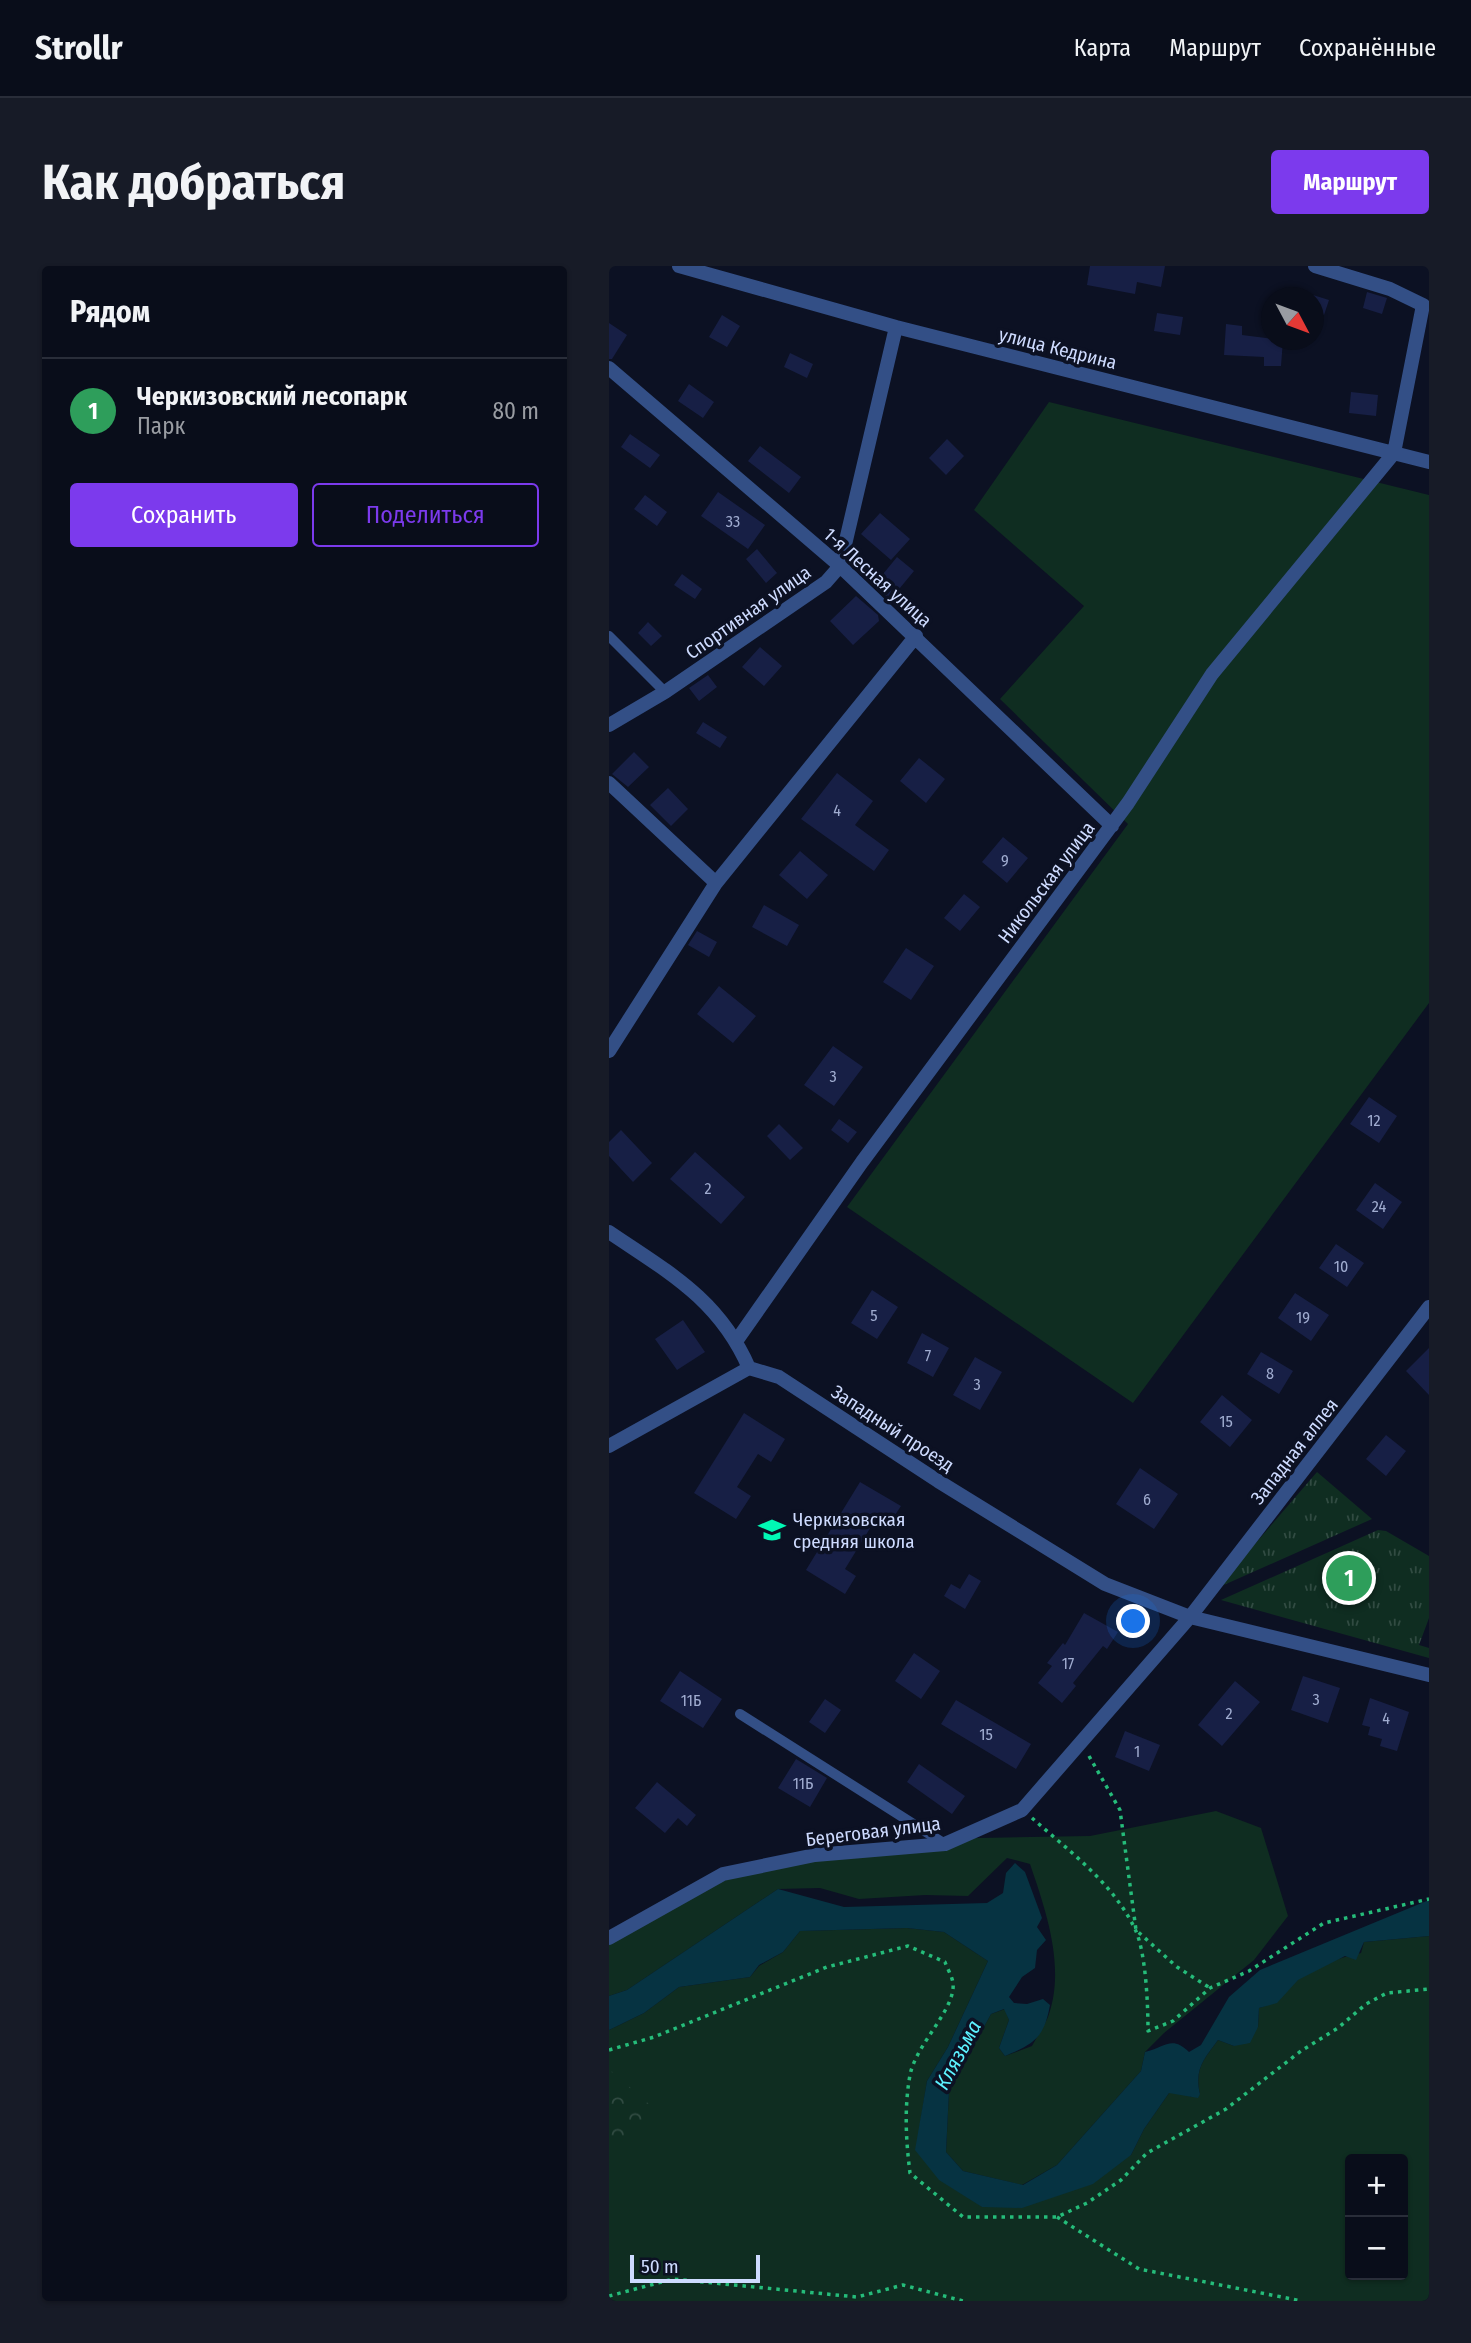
<!DOCTYPE html>
<html lang="ru">
<head>
<meta charset="utf-8">
<style>
  body { margin:0; font-family:"Fira Sans Condensed",sans-serif; background:#171b27; color:#f1f3f6 }
  .controls { position:absolute; right:21px; bottom:21px; display:grid; overflow:hidden; border-radius:7px; box-shadow:0 2px 5px #0004 }
  .controls button { width:63px; height:63px; display:grid; place-items:center; padding:0; border:0; border-bottom:2px solid #292d39; background:#090d1a; color:#f1f3f6; font:35px sans-serif }
  .compass { position:absolute; left:652px; top:21px; width:63px; height:63px; border-radius:50%; background:#090d1a; box-shadow:0 2px 5px #0004; rotate:131deg }
  .scale { position:absolute; left:21px; bottom:18px; width:130px; box-sizing:border-box; padding-left:7px; border:4px solid #cedbff; border-top:0; font-size:19px; line-height:24px; white-space:nowrap; color:#cedbff; -webkit-text-stroke:5px #0c1123; paint-order:stroke }
  .you { position:absolute; left:525px; top:1356px; width:24px; height:24px; margin:-18px; border:5px solid #fff; border-radius:50%; background:#1a73e8; box-shadow:0 0 0 10px #1a73e833 }
  .badge { display:grid; place-items:center; width:46px; height:46px; border-radius:50%; background:#7c3aed; color:#fff; font-size:23px; font-weight:700 }
  .pin { position:absolute; translate:-50% -50%; border:4px solid #fff; box-shadow:0 2px 7px #0006 }
  .list { margin:0; padding:0; list-style:none }
  h2 { display:flex; justify-content:space-between; align-items:center; height:91px; margin:0; padding:0 28px; font-size:30px }
  h2 small { font-size:23px; font-weight:400; color:#999ca2 }
  .list li { display:grid; grid-template-columns:46px 1fr auto; gap:21px; align-items:center; box-sizing:border-box; height:105px; padding:0 28px; border-top:2px solid #292d39 }
  .list b { display:block; font-size:26px; white-space:nowrap }
  .list p { margin:0; font-size:23px; white-space:nowrap; color:#999ca2 }
  .list em { font-size:23px; font-style:normal; color:#999ca2 }
  .actions { display:flex; gap:14px; padding:21px 28px }
  .actions a { flex:1; padding:16px 0; border:2px solid #7c3aed; border-radius:7px; text-align:center; font-size:24px; color:#7c3aed }
  .actions .main { background:#7c3aed; color:#fff }
  .map { position:relative; flex:none; width:820px; height:2035px; overflow:hidden; border-radius:7px }
  header { display:flex; align-items:center; gap:42px; box-sizing:border-box; height:98px; padding:0 35px; background:#090d1a; border-bottom:2px solid #292d39 }
  header strong { font-size:33px }
  nav { display:flex; gap:38px; margin-inline-start:auto; font-size:24px }
  .intro { display:flex; align-items:center; justify-content:space-between; box-sizing:border-box; height:168px; padding:0 42px }
  h1 { margin:0; font-size:49px }
  .button { padding:18px 32px; border-radius:7px; background:#7c3aed; color:#fff; font-size:24px; font-weight:700 }
  main { display:flex; gap:42px; padding:0 42px }
  aside { flex:1; background:#090d1a; border-radius:7px; box-shadow:0 2px 5px #0004 }
  .map>svg:first-child { display:block }
</style>
</head>
<body>
<header>
<strong>Strollr</strong>
<nav><a>Карта</a><a>Маршрут</a><a>Сохранённые</a></nav>
</header>
<div class="intro"><h1>Как добраться</h1><a class="button">Маршрут</a></div>
<main>
<aside>
<h2>Рядом<small></small></h2>
<ul class="list">
<li><span class="badge" style="background:#2e9e5b">1</span><div><b>Черкизовский лесопарк</b><p>Парк</p></div><em>80 m</em></li>
</ul>
<div class="actions"><a class="main">Сохранить</a><a>Поделиться</a></div>
</aside>
<div class="map">
<svg width="820" height="2035" viewBox="0 0 820 2035">
  <defs>
    <pattern id="forest-crowns" width="20" height="18" patternUnits="userSpaceOnUse" patternTransform="scale(1.75)"><rect width="20" height="18" fill="#0f2d21"/><path d="M2 6a3 3 0 1 1 6 0M12 15a3 3 0 1 1 6 0" fill="none" stroke="#314b42"/></pattern>
    <pattern id="park-tufts" width="24" height="20" patternUnits="userSpaceOnUse" patternTransform="scale(1.75)"><rect width="24" height="20" fill="#0f2d21"/><path d="M3 7l-1-3M5 7V3M7 7l1-3M15 17l-1-3M17 17v-4M19 17l1-3" fill="none" stroke="#314b42"/></pattern>
  </defs>
  <rect width="100%" height="100%" fill="#0c1123"/>
  <path fill="#0f2d21" fill-rule="evenodd" d="M440,136L820,229V737L524,1137L238,941L519,558L391,433L475,340L365,244Z
    M607,1545L652,1562L679,1650L645,1694L555,1767L536,1786L532,1805L448,1899L413,1919L354,1905L337,1886L340,1825L382,1748L396,1743L400,1754L390,1782L396,1790L423,1780C428,1770 435,1761 439,1751C457,1702 437,1645 421,1598L398,1592L359,1630L316,1629L250,1633L211,1622L169,1623L18,1724L0,1730V1676L114,1608L318,1573L481,1570Z
    M298,1662L335,1666L379,1695L339,1781L318,1815L307,1884L373,1941L522,1889L535,1863L560,1827H576L582,1831L591,1828C585,1803 595,1793 609,1774L625,1780L649,1761L650,1742C673,1735 672,1725 690,1713C707,1701 731,1691 752,1687L755,1676L820,1670V2035H0V1764L35,1747L70,1721L141,1711L150,1700L174,1686L191,1665ZM741,1893H794V2009H741Z"/>
  <path fill="url(#forest-crowns)" d="M0,1803L49,1846L0,1892Z"/>
  <path fill="url(#park-tufts)" d="M708,1206L763,1253L608,1322Z
    M769,1264L777,1265L820,1290V1352L810,1379L820,1382V1392L612,1334Z"/>
  <path fill="#063342" d="M406,1597L416,1606L433,1652L428,1661L437,1674L428,1684L426,1702L413,1711L400,1731L405,1737L418,1738L434,1733L441,1739C435,1773 424,1778 396,1790L390,1782L400,1754L395,1743L382,1748L340,1825L337,1886L354,1905L414,1919L448,1899L532,1805L536,1786C556,1781 563,1769 580,1786L592,1779L620,1731L651,1704L820,1634V1670L755,1676L747,1694L736,1690L689,1714L668,1737L650,1742L649,1761L641,1777L625,1780L609,1774C595,1793 585,1803 591,1828L589,1832L560,1827L535,1863L522,1889L484,1918L413,1942L373,1941L330,1914L306,1884L318,1815L339,1781L379,1695L335,1666L298,1662L191,1665L174,1686L150,1699L141,1711L70,1721L35,1747L0,1764V1730L18,1724L169,1623L235,1641L378,1637L394,1627L397,1607Z"/>
  <path fill="#171f45" d="M481,0H556L552,21L528,16L526,28L478,19Z
    M758,26L778,32L773,48L754,42Z
    M704,29L720,34L715,49L704,45Z
    M548,47L574,51L571,69L545,65Z
    M113,49L131,60L118,81L100,71Z
    M0,57L18,69L3,93H0Z
    M617,58L633,60V69L674,74L672,100H655V91L615,89Z
    M181,87L204,98L198,112L175,101Z
    M80,118L105,136L94,152L69,135Z
    M742,126L769,129L767,150L740,147Z
    M21,168L51,189L41,202L12,181Z
    M338,173L355,190L337,209L320,192Z
    M151,180L192,211L180,227L139,195Z
    M109,226L156,259L139,283L92,250Z
    M36,229L58,246L48,260L25,243Z
    M271,247L301,273L282,294L252,268Z
    M148,283L168,307L157,317L137,293Z
    M288,291L305,305L281,334L265,319Z
    M73,308L93,323L86,333L65,319Z
    M247,330L269,349L270,355L244,379L221,355Z
    M39,356L53,370L42,380L29,367Z
    M151,381L173,400L155,420L133,401Z
    M99,409L108,421L90,435L80,422Z
    M94,456L118,471L111,482L87,467Z
    M25,486L40,501L19,521L3,508Z
    M310,492L336,513L317,537L291,515Z
    M228,507L264,535L246,559L280,584L265,605L192,553Z
    M59,522L79,543L62,560L41,539Z
    M394,571L419,592L398,617L373,596Z
    M191,585L219,609L198,633L170,609Z
    M355,628L371,641L351,665L335,652Z
    M155,639L190,659L178,680L143,661Z
    M88,665L108,676L100,691L79,679Z
    M297,682L325,700L302,734L274,716Z
    M110,720L147,750L124,777L88,748Z
    M224,780L254,801L225,840L195,819Z
    M760,831L788,850L770,877L741,858Z
    M230,853L248,866L239,877L222,864Z
    M170,858L194,882L181,894L158,870Z
    M12,864L43,897L24,916L0,890V876Z
    M86,886L136,931L112,958L61,913Z
    M766,917L793,936L774,963L747,944Z
    M727,978L755,997L738,1021L710,1002Z
    M263,1024L289,1041L268,1073L242,1057Z
    M686,1027L720,1049L702,1075L669,1052Z
    M74,1054L96,1086L68,1104L46,1073Z
    M313,1067L340,1082L324,1111L298,1097Z
    M820,1082V1129L797,1105Z
    M652,1086L684,1105L670,1128L638,1108Z
    M366,1091L393,1106L371,1144L344,1129Z
    M613,1129L643,1154L621,1181L591,1156Z
    M135,1147L176,1173L162,1196L149,1188L128,1221L142,1230L127,1253L85,1227Z
    M777,1169L797,1185L777,1210L757,1193Z
    M531,1202L569,1228L545,1263L507,1238Z
    M251,1216L292,1240L280,1258L268,1251L236,1303L247,1310L236,1328L197,1304Z
    M360,1308L372,1315L356,1343L335,1330L342,1318L351,1323Z
    M475,1347L509,1366L498,1383L494,1380L464,1417L467,1420L453,1437L429,1417L443,1400L438,1397L454,1377L456,1379Z
    M305,1387L331,1405L312,1433L286,1415Z
    M71,1405L113,1433L94,1462L51,1435Z
    M694,1410L731,1422L719,1457L682,1444Z
    M626,1415L651,1436L613,1480L589,1459Z
    M761,1432L800,1446L788,1485L771,1480L773,1473L759,1469L761,1461L753,1459Z
    M216,1433L232,1444L216,1467L200,1456Z
    M347,1434L422,1478L407,1503L332,1458Z
    M516,1465L551,1479L540,1505L506,1491Z
    M187,1493L218,1512L201,1541L169,1522Z
    M310,1498L356,1530L343,1548L298,1516Z
    M48,1516L87,1549L78,1560L69,1552L56,1567L26,1542Z"/>
  <g fill="none" stroke-linecap="round" stroke-linejoin="round">
    <path stroke="#25bc7a" stroke-width="3.5" stroke-dasharray="3.5 5" stroke-linecap="butt" d="M480,1490L511,1544L527,1664L568,1701L601,1722
      M423,1552C460,1585 504,1617 526,1663C537,1686 539,1739 539,1765L564,1755L601,1722L640,1705L715,1657L820,1633
      M0,1784L45,1771L218,1701L299,1680L336,1696C338,1702 343,1710 344,1717C347,1743 307,1778 301,1809C295,1842 297,1875 301,1907L354,1951H448L478,1937L512,1914L538,1887L617,1843L692,1785L729,1762L757,1738L778,1727L820,1723
      M448,1951L530,2003L693,2035
      M0,2030L64,2013L248,2031L294,2019L354,2035"/>
    <path stroke="#334f86" stroke-width="10" d="M0,370L56,426
      M131,1448L336,1578"/>
    <path stroke="#334f86" stroke-width="14" d="M70,0L287,61L820,196
      M0,102L231,300L503,560
      M0,459L56,426L217,316L231,300L287,61
      M0,517L107,617
      M0,785L107,617L307,370
      M0,966C59,1006 110,1033 140,1102L170,1111L329,1215L496,1318L581,1351L820,1409
      M128,1074L253,896L519,537L603,408L785,187L814,39L781,23L706,0
      M0,1180L140,1102
      M0,1672L114,1608L206,1589L336,1578L413,1544L581,1351L820,1041"/>
  </g>
  <defs>
    <symbol id="school-bare" viewBox="-9 -9 18 18"><path d="M0-5L7-2L0 1L-7-2ZM-4 1L0 2.5L4 1V4Q0 6-4 4Z" fill="#00f9b4" stroke="#0c1123" stroke-width="2.5" paint-order="stroke"/></symbol>
  </defs>
  <g fill-rule="evenodd">
    <use href="#school-bare" x="144" y="1245" width="38" height="38"/>
  </g>
  <g text-anchor="middle" stroke-width="7" stroke-linejoin="round" paint-order="stroke">
    <g font-size="16" fill="#a0acd0">
      <text x="124" y="261">33</text>
      <text x="228" y="550">4</text>
      <text x="396" y="600">9</text>
      <text x="224" y="816">3</text>
      <text x="765" y="860">12</text>
      <text x="99" y="928">2</text>
      <text x="770" y="946">24</text>
      <text x="732" y="1006">10</text>
      <text x="265" y="1055">5</text>
      <text x="694" y="1057">19</text>
      <text x="319" y="1095">7</text>
      <text x="661" y="1113">8</text>
      <text x="368" y="1124">3</text>
      <text x="617" y="1161">15</text>
      <text x="538" y="1239">6</text>
      <text x="459" y="1403">17</text>
      <text x="707" y="1439">3</text>
      <text x="82" y="1440">11Б</text>
      <text x="620" y="1453">2</text>
      <text x="777" y="1458">4</text>
      <text x="377" y="1474">15</text>
      <text x="528" y="1491">1</text>
      <text x="194" y="1523">11Б</text>
    </g>
    <g font-size="19" fill="#cedbff" stroke="#0c1123">
      <text transform="translate(449 82) rotate(14)" y="7">улица Кедрина</text>
      <text transform="translate(269 311) rotate(42)" y="7">1-я Лесная улица</text>
      <text transform="translate(139 346) rotate(-35)" y="7">Спортивная улица</text>
      <text transform="translate(437 616) rotate(-53)" y="7">Никольская улица</text>
      <text transform="translate(284 1162) rotate(33)" y="7">Западный проезд</text>
      <text transform="translate(685 1185) rotate(-52)" y="7">Западная аллея</text>
      <text transform="translate(264 1565) rotate(-7)" y="7">Береговая улица</text>
    </g>
    <g font-size="19" fill="#cedbff" stroke="#0c1123" text-anchor="start">
      <text x="184" y="1260">Черкизовская<tspan x="184" dy="22">средняя школа</tspan></text>
    </g>
    <g font-size="21" font-style="italic" fill="#5cf1ff" stroke="#0c1123">
      <text transform="translate(349 1789) rotate(-62)" y="7">Клязьма</text>
    </g>
  </g>
</svg>
<div class="controls">
<button>+</button>
<button>−</button>
</div>
<svg class="compass" viewBox="-18 -18 36 36"><path d="M0-13l5 13h-10z" fill="#e53935"/><path d="M0 13l5-13h-10z" fill="#999ca2"/></svg>
<div class="scale">50 m</div>
<div class="you"></div>
<div class="pin badge" style="left:740px;top:1312px;background:#2e9e5b">1</div>
</div>
</main>
</body>
</html>
